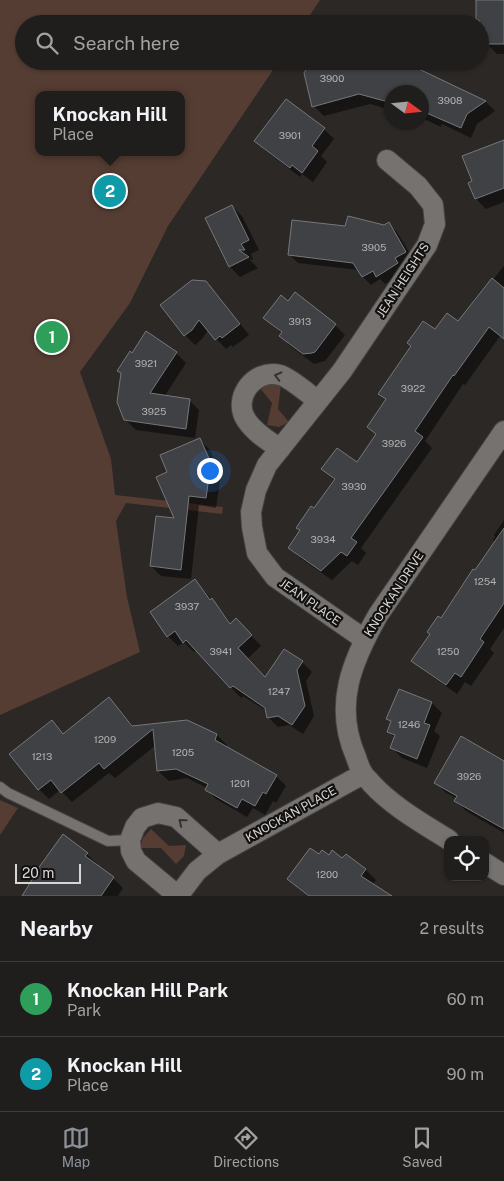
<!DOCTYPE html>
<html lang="en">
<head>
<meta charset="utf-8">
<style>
  body { margin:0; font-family:"Public Sans",sans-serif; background:#282725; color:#f1f3f6 }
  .controls { position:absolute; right:15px; bottom:15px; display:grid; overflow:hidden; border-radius:10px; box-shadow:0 1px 4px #0004 }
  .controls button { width:45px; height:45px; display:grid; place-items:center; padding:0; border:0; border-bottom:1px solid #3d3c3b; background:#201e1c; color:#f1f3f6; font:25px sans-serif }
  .compass { position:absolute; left:384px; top:85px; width:45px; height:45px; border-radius:50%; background:#201e1c; box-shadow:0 1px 4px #0004; rotate:105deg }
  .scale { position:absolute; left:15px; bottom:12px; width:66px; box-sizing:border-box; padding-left:5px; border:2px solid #d8d6d5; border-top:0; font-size:14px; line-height:18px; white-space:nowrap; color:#d8d6d5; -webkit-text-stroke:4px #121110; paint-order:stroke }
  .you { position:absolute; left:209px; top:470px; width:18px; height:18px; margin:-12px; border:4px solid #fff; border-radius:50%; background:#1a73e8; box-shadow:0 0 0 8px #1a73e833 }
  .badge { display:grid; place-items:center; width:32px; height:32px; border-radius:50%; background:#8c9099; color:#fff; font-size:16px; font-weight:700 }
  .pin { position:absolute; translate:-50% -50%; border:2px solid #fff; box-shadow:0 1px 5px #0006 }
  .popup { position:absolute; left:35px; top:91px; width:150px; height:65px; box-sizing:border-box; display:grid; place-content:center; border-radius:10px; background:#201e1c; filter:drop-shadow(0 1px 4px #0005); font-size:16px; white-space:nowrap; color:#a2a2a3 }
  .popup b { font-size:19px; color:#f1f3f6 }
  .popup::after { content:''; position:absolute; left:50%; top:100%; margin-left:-10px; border:10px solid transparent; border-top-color:#201e1c }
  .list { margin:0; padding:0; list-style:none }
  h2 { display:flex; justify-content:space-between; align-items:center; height:65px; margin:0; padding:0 20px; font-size:21px }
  h2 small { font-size:16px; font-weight:400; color:#a2a2a3 }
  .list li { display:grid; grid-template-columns:32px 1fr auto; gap:15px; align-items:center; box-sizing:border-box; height:75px; padding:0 20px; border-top:1px solid #3d3c3b }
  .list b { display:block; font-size:19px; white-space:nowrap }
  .list p { margin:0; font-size:16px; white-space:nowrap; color:#a2a2a3 }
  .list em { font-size:16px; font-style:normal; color:#a2a2a3 }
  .icon { flex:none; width:28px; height:28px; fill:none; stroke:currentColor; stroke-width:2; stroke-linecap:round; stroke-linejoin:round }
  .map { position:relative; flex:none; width:504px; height:896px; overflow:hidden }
  .search { position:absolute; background:#201e1c; box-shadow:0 1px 4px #0004; left:15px; right:15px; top:15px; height:55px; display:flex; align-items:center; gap:12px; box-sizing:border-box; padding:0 18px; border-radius:28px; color:#a2a2a3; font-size:19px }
  .sheet { height:215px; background:#201e1c }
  nav { display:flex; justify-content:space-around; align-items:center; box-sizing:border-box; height:70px; border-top:1px solid #3d3c3b; background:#201e1c; font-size:14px; color:#a2a2a3 }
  nav a { display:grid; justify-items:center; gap:2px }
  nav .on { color:#8c9099 }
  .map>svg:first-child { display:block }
</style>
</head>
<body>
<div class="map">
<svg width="504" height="896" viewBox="0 0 504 896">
  <rect width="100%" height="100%" fill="#2b2826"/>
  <path fill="#553d33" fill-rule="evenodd" d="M0,0H320L304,24H24V61H279L168,226L130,303L80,372L111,459L115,495L223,507L222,514L126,503L116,521L127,597L140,652L0,715ZM39,95H181V152H39Z
    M270,383L281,384L278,409L289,422L279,427L267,425L272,403L259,387Z
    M0,800L18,808L0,835Z
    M151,829L169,846L186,845L184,856L176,864L161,848H140L143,838Z"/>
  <path fill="#0007" d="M478,0H504V54H497L487,44V36L480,30V22L477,19Z
    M312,61H422L419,70L486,102L495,111L477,124L471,138L442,124L441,127L422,118V92H392V110L370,104L324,116L314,106Z
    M324,129L334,139L321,156L327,162L313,182L302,174L300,177L266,151L256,141Z
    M504,141V202L486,209L476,199L470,183L473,182Z
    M232,206L242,216L259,250L251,254L253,260L249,259L258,268L240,277L230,267L206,219Z
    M389,224L397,232L414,260L405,272L385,284L380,279L371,285L363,277L359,270L298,263L290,255L346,228L384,227Z
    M504,266V339L500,336L465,385L463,384L425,441L432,448L361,548L366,553L358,565L352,561L332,580L300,558L290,548L335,480L323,469L357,464L377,435L368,427L387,400L380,394L436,331L458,323Z
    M205,283L216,293L249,335L233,347L231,345L226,349L208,330L202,339L195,345L185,335Z
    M288,303L335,325L345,335L325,361L314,364L290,346L281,336L282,334L265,318Z
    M146,333L176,353L186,363L164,397L189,400L199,410L195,438L136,430L125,419Z
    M200,440L210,450L221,474L216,508L199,505L191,579L161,576L151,566L176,519L169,473Z
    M504,520V628L490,649L494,653L471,686L465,682L457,694L423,670L413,660L495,543L493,540L495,537L494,535Z
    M195,581L221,610L231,624L246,630L261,646L247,659L266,679L302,662L312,672L306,681L314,716L303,734L289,725L278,727L268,717L267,711L243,696L241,698L196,650L194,652L184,642L178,646L168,636Z
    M400,690L432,703L442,713L434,731L440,736L427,768L402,758L392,748L395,738L388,731L392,723L388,718Z
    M109,699L119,709L134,727L186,721L217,735L227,745L226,747L276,776L286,786L276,803L273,801L265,815L253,808L247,817L216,799L206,789L207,788L187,778L169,781L158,771L156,745L115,778L109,773L72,802L60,790L49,799L39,789L52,722L64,735Z
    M504,762V833L466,811L456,801L457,799L445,792L435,782Z
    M64,836L87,854L97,864L96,866L113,878L123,888L118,896H23Z
    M346,855L366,870L376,880L372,885L389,896H308L299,889L289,879L319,856L329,857L342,860Z"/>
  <path fill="#3f4144" stroke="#75787b" d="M476,0H504V44H486V30H480L479,20H476Z
    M311,61H402L486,101L467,114L461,128L422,111V92H392V103L359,94L312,107L304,73Z
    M286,99L325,128L312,146L318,151L302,173L292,165L290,168L254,141Z
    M504,140V188L475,199L468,183L472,181L462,156Z
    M232,205L249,240L241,244L245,250H239L249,257L229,267L205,218Z
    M348,216L384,225L389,222L406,252L395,258L398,263L376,277L373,271L362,277L353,263L288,255L292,220L345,226Z
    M492,278L504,288V339L489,327L454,376L453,375L415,431L423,437L351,538L357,542L347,556L341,552L321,571L288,548L300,530L296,528L311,506L314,508L335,479L321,469L337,448L357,462L376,434L367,427L386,399L378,394L411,346L407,343L423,321L435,329L447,313L458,321Z
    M192,280L206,281L240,324L222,338L220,336L215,340L199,320L192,330L184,336L160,305Z
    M295,292L336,324L315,352L312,353L303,354L279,336L282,332L263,318L281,295L288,301Z
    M146,331L177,352L150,393L190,399L186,429L124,420L117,402L121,373L117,371L130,351L132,353Z
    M200,438L211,463L206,498L189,496L181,570L150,566L156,516L174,518L156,477L167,472L160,455Z
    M504,528V603L480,639L484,642L461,677L455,673L446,685L411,661L430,634L427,632L438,616L441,618L473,569L475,570Z
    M195,579L210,600L212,598L230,624L236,618L252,635L238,648L265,677L284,649L303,661L297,670L305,706L292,725L278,716L267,718L265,708L233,686L230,688L186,640L183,643L175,631L167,637L150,612Z
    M399,689L432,702L424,723L430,725L417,759L390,748L395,735L387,732L391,721L386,719Z
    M109,697L132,726L187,720L217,734L215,740L277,775L266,794L263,792L255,806L242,799L237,808L205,790L208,784L176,769L157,771L153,729L104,769L99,763L61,793L51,780L38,790L9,754L52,720L63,734Z
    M461,736L504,761V829L454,801L457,796L434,783Z
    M63,834L88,853L85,856L114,877L101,896H22L38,870H37Z
    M310,848L319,854L322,850L329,855L332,850L342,858L346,854L366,869L361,876L392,896H309L287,879Z"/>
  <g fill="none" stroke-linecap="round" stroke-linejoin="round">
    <defs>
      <path id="service" d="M0,787L8,793L108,841L130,840"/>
      <path id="minor" d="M280,449C269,441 255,433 247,421C231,399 254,368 280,375C289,377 310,395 318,401
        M364,639L275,577L257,553L252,527L251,512L256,490L267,465L342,371L427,245L435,224L433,205L418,186L387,160
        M449,840C422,823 393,807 371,783C369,780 366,778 364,775C360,770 358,763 356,757C333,705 352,661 378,615L504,431
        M485,863L504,875
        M178,896L197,871L218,854L363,774
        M178,896L136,861L131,851L130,840L135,827L142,818L158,813L176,817L218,854"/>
    </defs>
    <use href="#service" stroke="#464342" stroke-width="12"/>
    <use href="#minor" stroke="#464342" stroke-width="22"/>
    <use href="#service" stroke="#757270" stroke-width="10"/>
    <use href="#minor" stroke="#757270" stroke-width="20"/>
  </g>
  <defs><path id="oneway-chevron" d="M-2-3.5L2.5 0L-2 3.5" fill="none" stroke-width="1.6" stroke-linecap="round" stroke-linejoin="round" transform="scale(1.25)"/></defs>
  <g stroke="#353332">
    <use href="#oneway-chevron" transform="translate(278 376) rotate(-166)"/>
    <use href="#oneway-chevron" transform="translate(182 822) rotate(-141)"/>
  </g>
  <g text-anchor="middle" stroke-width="4.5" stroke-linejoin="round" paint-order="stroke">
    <g font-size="10" fill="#b2b1b1">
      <text x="332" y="82">3900</text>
      <text x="450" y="104">3908</text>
      <text x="290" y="139">3901</text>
      <text x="374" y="251">3905</text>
      <text x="300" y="325">3913</text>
      <text x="146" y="367">3921</text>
      <text x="413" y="392">3922</text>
      <text x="154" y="415">3925</text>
      <text x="394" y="447">3926</text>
      <text x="354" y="490">3930</text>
      <text x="323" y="543">3934</text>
      <text x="485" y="585">1254</text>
      <text x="187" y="610">3937</text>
      <text x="221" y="655">3941</text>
      <text x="448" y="655">1250</text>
      <text x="279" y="695">1247</text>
      <text x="409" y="728">1246</text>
      <text x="105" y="743">1209</text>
      <text x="183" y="756">1205</text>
      <text x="42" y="760">1213</text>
      <text x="469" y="780">3926</text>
      <text x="240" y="787">1201</text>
      <text x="327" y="878">1200</text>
    </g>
    <g font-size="12" fill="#d8d6d5" stroke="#121110">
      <text transform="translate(403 280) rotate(-57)" y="4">JEAN HEIGHTS</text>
      <text transform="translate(394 594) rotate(-57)" y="4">KNOCKAN DRIVE</text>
      <text transform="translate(310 602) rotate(35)" y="4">JEAN PLACE</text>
      <text transform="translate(291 814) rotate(-29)" y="4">KNOCKAN PLACE</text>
    </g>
  </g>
</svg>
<div class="controls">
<button><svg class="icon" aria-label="locate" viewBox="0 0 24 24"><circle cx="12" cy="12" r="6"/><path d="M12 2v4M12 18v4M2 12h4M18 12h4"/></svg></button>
</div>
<svg class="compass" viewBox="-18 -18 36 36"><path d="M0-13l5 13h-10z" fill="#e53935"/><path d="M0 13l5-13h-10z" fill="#a2a2a3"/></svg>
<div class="scale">20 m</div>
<div class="you"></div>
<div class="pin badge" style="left:52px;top:337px;background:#2e9e5b">1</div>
<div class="pin badge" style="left:110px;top:191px;background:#0f9aa8">2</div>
<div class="popup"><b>Knockan Hill</b>Place</div>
<div class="search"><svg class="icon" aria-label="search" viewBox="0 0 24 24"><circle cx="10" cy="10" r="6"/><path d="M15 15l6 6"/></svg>Search here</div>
</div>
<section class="sheet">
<h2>Nearby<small>2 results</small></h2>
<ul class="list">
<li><span class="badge" style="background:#2e9e5b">1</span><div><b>Knockan Hill Park</b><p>Park</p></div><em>60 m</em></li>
<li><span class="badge" style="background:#0f9aa8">2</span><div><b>Knockan Hill</b><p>Place</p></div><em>90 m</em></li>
</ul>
</section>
<nav>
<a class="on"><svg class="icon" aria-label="map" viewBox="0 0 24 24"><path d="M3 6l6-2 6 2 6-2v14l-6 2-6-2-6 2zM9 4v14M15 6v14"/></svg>Map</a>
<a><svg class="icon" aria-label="directions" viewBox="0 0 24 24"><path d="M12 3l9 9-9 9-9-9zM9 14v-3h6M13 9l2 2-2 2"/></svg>Directions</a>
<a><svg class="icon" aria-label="saved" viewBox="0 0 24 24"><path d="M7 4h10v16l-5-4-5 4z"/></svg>Saved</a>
</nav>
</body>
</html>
